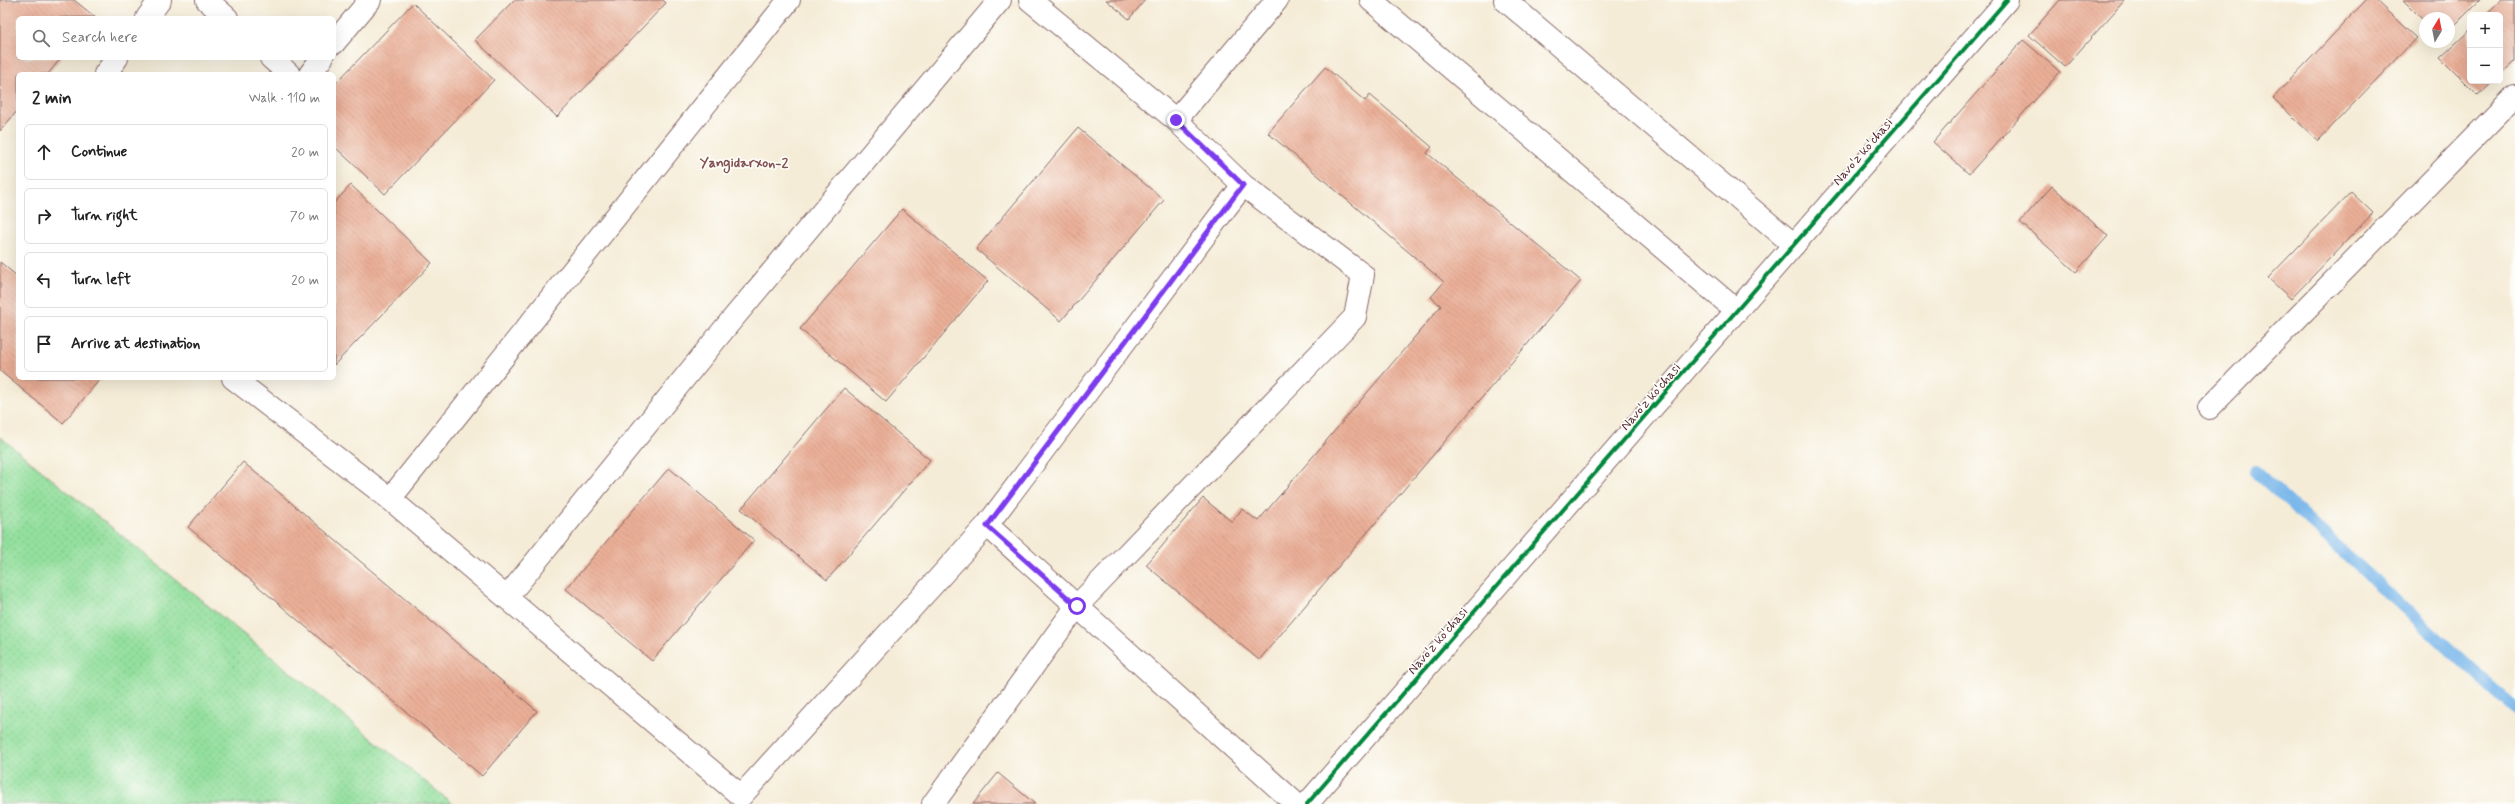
<!DOCTYPE html>
<html lang="en">
<head>
<meta charset="utf-8">
<style>
  body { margin:0; font-family:Mynerve,sans-serif; background:#f6f6f6; color:#222 }
  .controls { position:absolute; right:12px; top:12px; display:grid; overflow:hidden; border-radius:6px; box-shadow:0 4px 16px #0002 }
  .controls button { width:36px; height:36px; display:grid; place-items:center; padding:0; border:0; border-bottom:1px solid #e0e0e0; background:#fff; color:#222; font:20px sans-serif }
  .compass { position:absolute; left:2419px; top:12px; width:36px; height:36px; border-radius:50%; background:#fff; box-shadow:0 4px 16px #0002; rotate:10deg }
  .stop { position:absolute; width:12px; height:12px; margin:-9px; border:3px solid #7c3aed; border-radius:50%; background:#fff }
  .stop.end { background:#7c3aed; border-color:#fff; box-shadow:0 1px 4px #0008 }
  .list { margin:0; padding:0; list-style:none }
  h2 { display:flex; justify-content:space-between; align-items:center; height:52px; margin:0; padding:0 16px; font-size:17px }
  h2 small { font-size:13px; font-weight:400; color:#767676 }
  .list li { display:grid; grid-template-columns:26px 1fr auto; gap:12px; align-items:center; box-sizing:border-box; height:56px; margin:0 8px 8px; padding:0 8px; border:1px solid #e0e0e0; border-radius:6px }
  .list b { display:block; font-size:15px; white-space:nowrap }
  .list em { font-size:13px; font-style:normal; color:#767676 }
  .icon { flex:none; width:22px; height:22px; fill:none; stroke:currentColor; stroke-width:2; stroke-linecap:round; stroke-linejoin:round }
  .map { position:relative; flex:none; width:2515px; height:804px; overflow:hidden }
  .search { position:absolute; background:#fff; box-shadow:0 4px 16px #0002; left:16px; top:16px; width:320px; height:44px; display:flex; align-items:center; gap:10px; box-sizing:border-box; padding:0 14px; border-radius:6px; color:#767676; font-size:15px }
  .panel { position:absolute; background:#fff; box-shadow:0 4px 16px #0002; left:16px; top:72px; width:320px; height:308px; border-radius:6px }
  .map>svg:first-child { display:block }
</style>
</head>
<body>
<div class="map">
<svg width="2515" height="804" viewBox="0 0 2515 804">
  <defs>
    <pattern id="green-dots" width="8" height="8" patternUnits="userSpaceOnUse"><rect width="8" height="8" fill="#93df9d"/><path d="M2 2h.1M6 6h.1" fill="none" stroke="#80bf87" stroke-width="1.8" stroke-linecap="round"/></pattern>
    <pattern id="building-back-hatch" width="6" height="6" patternUnits="userSpaceOnUse"><rect width="6" height="6" fill="#eaaf97"/><path d="M-1 5l2 2M0 0l6 6M5-1l2 2" fill="none" stroke="#ca9682"/></pattern>
  </defs>
  <rect width="100%" height="100%" fill="#fdfcf7"/>
  <filter id="ink" filterUnits="userSpaceOnUse"><feTurbulence type="fractalNoise" baseFrequency=".025" numOctaves="2"/><feDisplacementMap in="SourceGraphic" scale="8" xChannelSelector="R" yChannelSelector="G"/><feConvolveMatrix kernelMatrix="1 2 1 2 8 2 1 2 1" color-interpolation-filters="sRGB"/></filter>
  <filter id="wash" filterUnits="userSpaceOnUse"><feTurbulence type="fractalNoise" baseFrequency=".012" numOctaves="4" result="noise"/><feDisplacementMap in="SourceGraphic" scale="16" xChannelSelector="R" yChannelSelector="G"/><feGaussianBlur stdDeviation="0.9" result="paint"/><feColorMatrix in="noise" values="0 0 0 0 0 0 0 0 0 0 0 0 0 0 0 0 0 1.4 0 .05"/><feComposite in="paint" operator="in"/></filter>
  <g filter="url(#wash)">
    <rect width="100%" height="100%" fill="#f5ecd7"/>
    <path fill="url(#green-dots)" stroke="#6e7f64" d="M0,437L453,804H0Z"/>
    <g fill="none" stroke-linecap="round" stroke-linejoin="round">
      <path stroke="#76b5ea" stroke-width="12" d="M2255,471L2515,709"/>
    </g>
    <g id="blocks">
      <path fill="url(#building-back-hatch)" d="M0,0H74L95,17L18,18V58H61L48,74H18V110L0,131Z
        M514,0H663L666,3L557,117L475,40Z
        M1106,0H1145L1129,19Z
        M2060,0H2125L2065,67L2029,35Z
        M2366,0H2375L2416,38L2318,141L2273,98Z
        M2403,0H2480L2449,31V18H2425V22Z
        M2501,0H2515V61L2500,75V15H2485Z
        M413,3L494,80L385,194L334,146V85Z
        M2470,30V81H2494L2478,96L2440,58Z
        M2023,40L2060,72L1969,174L1933,142Z
        M1325,67L1365,101L1370,95L1432,147L1427,153L1581,281L1259,660L1146,565L1203,498L1232,522L1242,509L1258,521L1441,306L1431,297L1444,282L1268,133Z
        M1078,128L1164,200L1061,321L976,249Z
        M351,185L432,263L334,365V203Z
        M2052,186L2108,236L2076,272L2020,222Z
        M2351,192L2373,213L2291,299L2268,278Z
        M902,209L988,281L886,402L800,329Z
        M0,262L18,277V378H101L63,423L0,371Z
        M844,388L930,460L827,580L741,509Z
        M243,462L537,711L482,776L188,527Z
        M669,468L754,540L652,661L566,589Z
        M998,773L1035,804H973Z"/>
    </g>
  </g>
  <g filter="url(#ink)">
    <use href="#blocks" fill-opacity="0" stroke="#866767" stroke-width="1"/>
    <g fill="none" stroke-linecap="round" stroke-linejoin="round">
      <defs>
        <path id="lane" d="M207,0L227,18
          M1371,0L1737,311
          M1505,0L1794,245
          M147,18L160,0
          M334,43L370,0
          M271,58L289,74
          M105,74L117,58
          M310,74L322,58
          M1176,120L1277,0
          M233,378L390,499L741,796L987,525L1243,185L1176,120L1030,0
          M2209,408L2515,96
          M390,499L789,0
          M987,525L1296,804
          M507,597L725,328L1000,0
          M933,804L1077,606L1355,317L1363,275L1243,185"/>
        <path id="secondary" d="M1307,804L2007,0"/>
      </defs>
      <use href="#lane" stroke="#866767" stroke-width="24"/>
      <use href="#secondary" stroke="#866767" stroke-width="24"/>
      <use href="#lane" stroke="#fff" stroke-width="22"/>
      <use href="#secondary" stroke="#fff" stroke-width="22"/>
      <defs>
        <path id="cycleway" d="M1307,804L2007,0"/>
      </defs>
      <use href="#cycleway" stroke="#fdfcf7" stroke-width="6"/>
      <use href="#cycleway" stroke="#00873e" stroke-width="4"/>
    </g>
  </g>
  <g fill="none" stroke-linecap="round" stroke-linejoin="round" filter="url(#ink)">
    <path stroke="#7c3aed" stroke-width="5" d="M1077,606L987,526L1243,185L1176,120"/>
  </g>
  <g text-anchor="middle" stroke-width="3.5" stroke-linejoin="round" paint-order="stroke">
    <g font-size="13" fill="#4a1f2b" stroke="#fdfcf7">
      <text transform="translate(1862 151) rotate(-49)" y="5">Navo'z ko'chasi</text>
      <text transform="translate(1650 396) rotate(-49)" y="5">Navo'z ko'chasi</text>
      <text transform="translate(1437 640) rotate(-49)" y="5">Navo'z ko'chasi</text>
    </g>
    <g font-size="14" font-weight="bold" fill="#825151" stroke="#fdfcf7">
      <text x="744" y="167">Yangidarxon-2</text>
    </g>
  </g>
</svg>
<div class="controls">
<button>+</button>
<button>−</button>
</div>
<svg class="compass" viewBox="-18 -18 36 36"><path d="M0-13l5 13h-10z" fill="#e53935"/><path d="M0 13l5-13h-10z" fill="#767676"/></svg>
<div class="stop" style="left:1077px;top:606px"></div>
<div class="stop end" style="left:1176px;top:120px"></div>
<div class="search"><svg class="icon" aria-label="search" viewBox="0 0 24 24"><circle cx="10" cy="10" r="6"/><path d="M15 15l6 6"/></svg>Search here</div>
<section class="panel">
<h2>2 min<small>Walk · 110 m</small></h2>
<ul class="list">
<li><svg class="icon" aria-label="ahead" viewBox="0 0 24 24"><path d="M12 20V5M6 11l6-6 6 6"/></svg><div><b>Continue</b></div><em>20 m</em></li>
<li><svg class="icon" aria-label="right" viewBox="0 0 24 24"><path d="M7 20v-9h11M14 6l5 5-5 5"/></svg><div><b>Turn right</b></div><em>70 m</em></li>
<li><svg class="icon" aria-label="left" viewBox="0 0 24 24"><path d="M17 20v-9H6M10 6l-5 5 5 5"/></svg><div><b>Turn left</b></div><em>20 m</em></li>
<li><svg class="icon" aria-label="arrive" viewBox="0 0 24 24"><path d="M6 21V4h12l-3 4 3 4H6"/></svg><div><b>Arrive at destination</b></div></li>
</ul>
</section>
</div>
</body>
</html>
